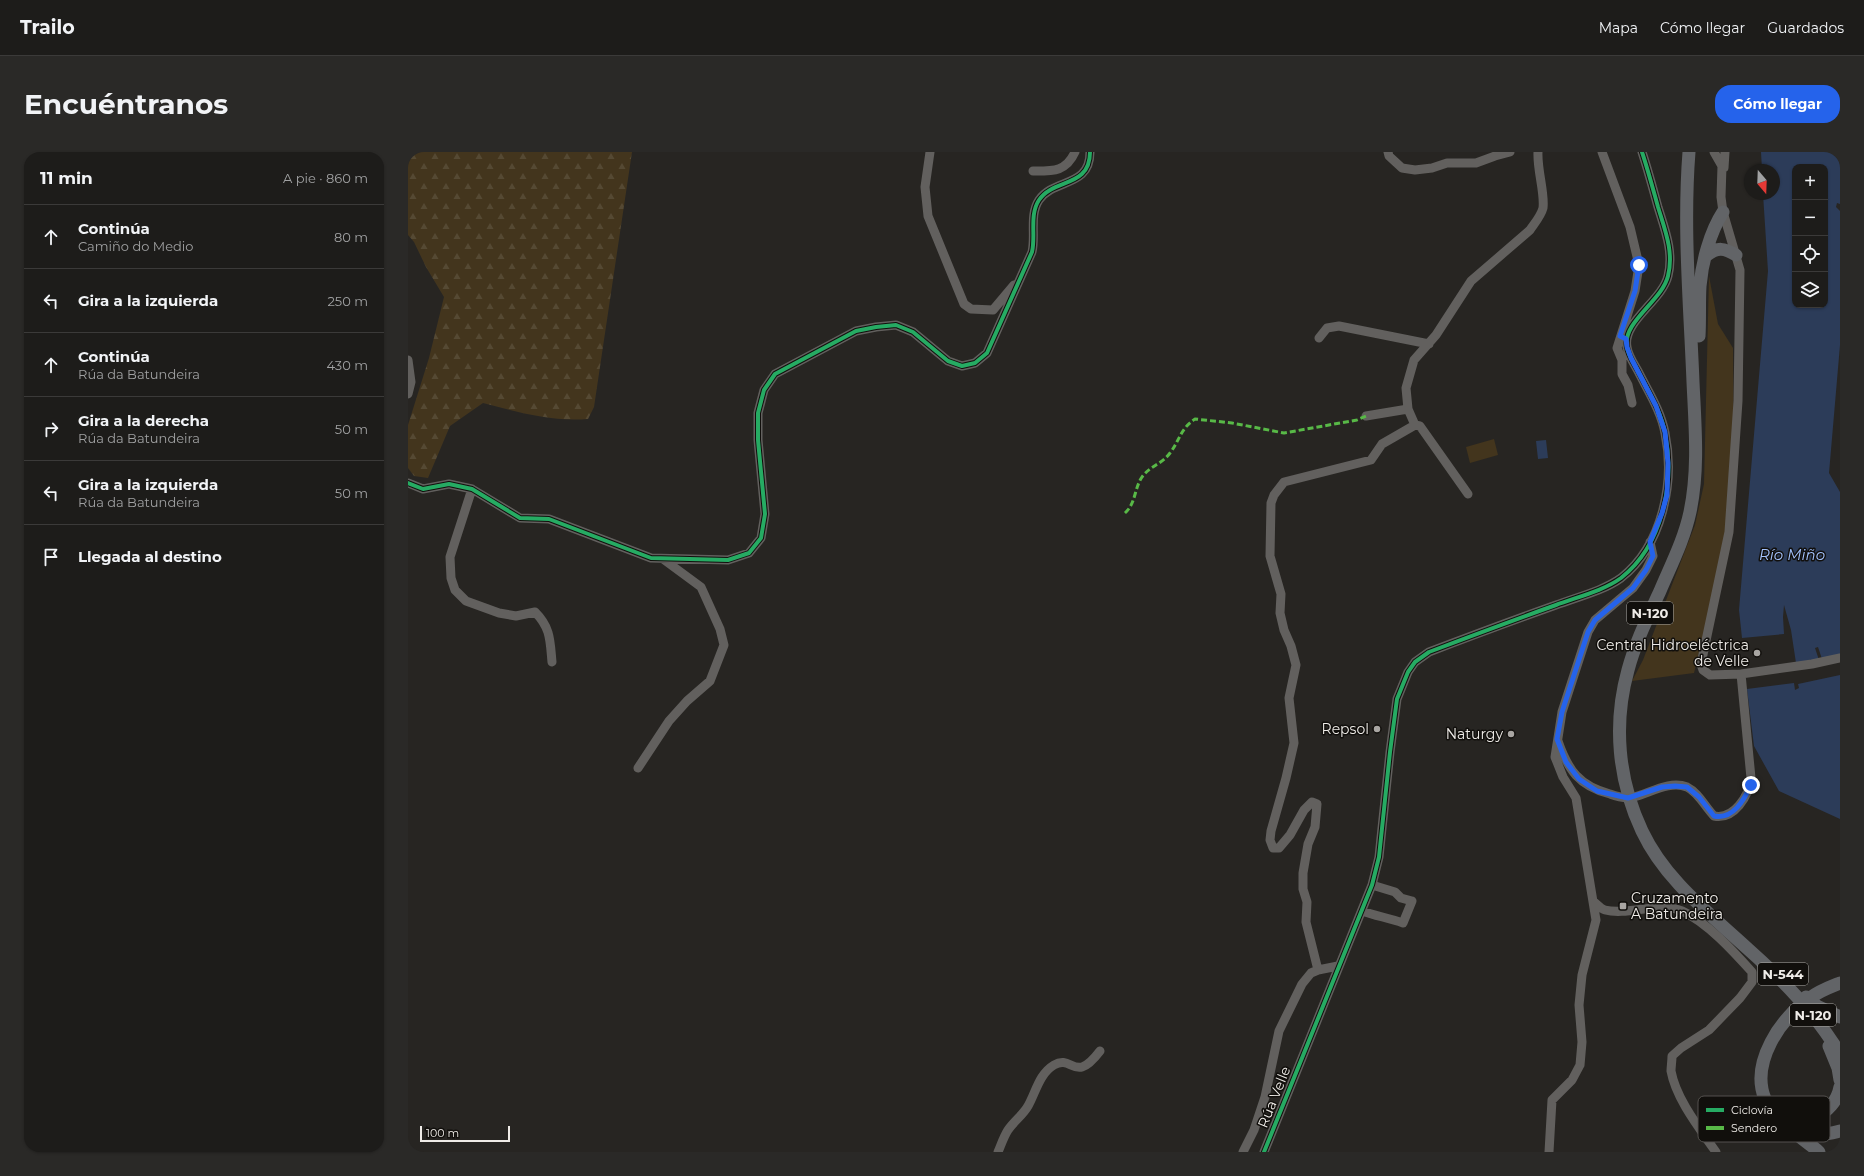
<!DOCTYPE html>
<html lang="es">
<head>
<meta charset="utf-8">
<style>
  body { margin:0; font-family:Montserrat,sans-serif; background:#2a2927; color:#f1f3f6 }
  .controls { position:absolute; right:12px; top:12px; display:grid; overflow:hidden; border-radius:8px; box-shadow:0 1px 3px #0004 }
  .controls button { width:36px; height:36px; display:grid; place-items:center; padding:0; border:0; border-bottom:1px solid #3b3a39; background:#1d1c1a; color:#f1f3f6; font:20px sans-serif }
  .compass { position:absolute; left:1336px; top:12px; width:36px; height:36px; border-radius:50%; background:#1d1c1a; box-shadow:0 1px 3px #0004; rotate:161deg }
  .scale { position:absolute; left:12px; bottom:10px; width:90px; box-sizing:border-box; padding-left:4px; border:2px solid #efece8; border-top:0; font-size:11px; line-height:14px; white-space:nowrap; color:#efece8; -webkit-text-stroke:3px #110f0c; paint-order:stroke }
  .stop { position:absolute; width:12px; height:12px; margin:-9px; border:3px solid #2563eb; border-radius:50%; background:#fff }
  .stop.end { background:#2563eb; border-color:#fff; box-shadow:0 1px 4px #0008 }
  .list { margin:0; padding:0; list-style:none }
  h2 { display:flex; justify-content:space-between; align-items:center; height:52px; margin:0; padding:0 16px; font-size:17px }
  h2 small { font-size:13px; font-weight:400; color:#a0a1a2 }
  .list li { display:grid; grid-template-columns:26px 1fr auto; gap:12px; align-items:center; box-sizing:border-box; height:64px; padding:0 16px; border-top:1px solid #3b3a39 }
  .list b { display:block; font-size:15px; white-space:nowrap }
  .list p { margin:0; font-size:13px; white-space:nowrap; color:#a0a1a2 }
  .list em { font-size:13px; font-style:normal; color:#a0a1a2 }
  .icon { flex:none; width:22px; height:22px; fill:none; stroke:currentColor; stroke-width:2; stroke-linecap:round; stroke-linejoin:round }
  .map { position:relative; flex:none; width:1432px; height:1000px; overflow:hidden; border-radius:16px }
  header { display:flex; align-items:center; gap:24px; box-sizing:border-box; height:56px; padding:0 20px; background:#1d1c1a; border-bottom:1px solid #3b3a39 }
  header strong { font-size:19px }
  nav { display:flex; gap:22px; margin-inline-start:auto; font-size:14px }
  .intro { display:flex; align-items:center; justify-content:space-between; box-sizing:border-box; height:96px; padding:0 24px }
  h1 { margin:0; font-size:28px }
  .button { padding:10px 18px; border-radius:16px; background:#2563eb; color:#fff; font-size:14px; font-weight:700 }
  main { display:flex; gap:24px; padding:0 24px }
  aside { flex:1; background:#1d1c1a; border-radius:16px; box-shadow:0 1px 3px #0004 }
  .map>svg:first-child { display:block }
</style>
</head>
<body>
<header>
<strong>Trailo</strong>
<nav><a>Mapa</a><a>Cómo llegar</a><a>Guardados</a></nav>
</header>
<div class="intro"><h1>Encuéntranos</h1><a class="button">Cómo llegar</a></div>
<main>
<aside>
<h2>11 min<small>A pie · 860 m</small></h2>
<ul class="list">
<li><svg class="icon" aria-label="ahead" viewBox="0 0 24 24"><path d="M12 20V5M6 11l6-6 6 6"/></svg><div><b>Continúa</b><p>Camiño do Medio</p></div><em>80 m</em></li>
<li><svg class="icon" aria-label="left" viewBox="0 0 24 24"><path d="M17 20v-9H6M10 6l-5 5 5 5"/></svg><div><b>Gira a la izquierda</b></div><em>250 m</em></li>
<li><svg class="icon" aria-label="ahead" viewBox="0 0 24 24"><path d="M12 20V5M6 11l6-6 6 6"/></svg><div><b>Continúa</b><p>Rúa da Batundeira</p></div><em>430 m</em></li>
<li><svg class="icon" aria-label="right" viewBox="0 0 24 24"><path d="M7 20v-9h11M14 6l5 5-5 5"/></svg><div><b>Gira a la derecha</b><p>Rúa da Batundeira</p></div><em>50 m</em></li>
<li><svg class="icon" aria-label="left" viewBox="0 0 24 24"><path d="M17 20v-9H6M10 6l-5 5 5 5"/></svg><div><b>Gira a la izquierda</b><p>Rúa da Batundeira</p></div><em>50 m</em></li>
<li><svg class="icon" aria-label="arrive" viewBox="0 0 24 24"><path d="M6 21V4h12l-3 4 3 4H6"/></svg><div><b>Llegada al destino</b></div></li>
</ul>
</aside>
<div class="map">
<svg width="1432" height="1000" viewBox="0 0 1432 1000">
  <defs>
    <pattern id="forest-firs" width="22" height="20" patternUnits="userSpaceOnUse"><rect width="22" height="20" fill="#43351d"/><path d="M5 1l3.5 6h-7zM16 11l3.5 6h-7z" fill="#554933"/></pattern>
  </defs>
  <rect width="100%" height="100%" fill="#272522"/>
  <path fill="#43351d" d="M1301,124L1310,172L1325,196L1326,319L1322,373L1286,521L1224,529L1235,508L1287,373L1296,332Z
    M1086,287L1090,303L1062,311L1058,295Z"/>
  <path fill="url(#forest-firs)" d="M0,0H224L186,255L180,267C143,270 110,260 75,251L42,274L20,326L6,324L0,316V273L21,206L36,145L18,115L6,90L0,83Z"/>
  <path fill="#2c3c59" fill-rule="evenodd" d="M1353,0H1432V52L1429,51L1428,55L1432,59V193L1421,321L1432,340V502L1414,507L1410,495L1407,496L1411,508L1388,511L1383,478L1376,453L1375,465L1376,482L1334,486L1331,458L1360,119L1355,42H1366V18H1354ZM1387,15H1417V153H1387Z
    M1138,288L1140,306L1130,307L1128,289Z
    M1432,523V667L1371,639L1346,594L1339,537L1386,531L1387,538L1391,536L1390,532Z"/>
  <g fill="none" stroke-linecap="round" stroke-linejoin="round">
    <path stroke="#62605e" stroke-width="9" d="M522,0L517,35L520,64L556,152L563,157L585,158L606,133
      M980,0L981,4L994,16L1007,18L1024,16L1039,11H1068L1087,4L1102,0
      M1194,0L1222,75L1231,113L1227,139L1209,196L1214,208V222L1220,233L1224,251
      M1306,0L1314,14L1313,45L1315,60L1332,118L1330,249L1321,380L1293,512L1295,518L1302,523L1333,522L1404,512L1432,506
      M1316,16L1317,0
      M625,19C645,19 658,20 667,0
      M911,186L919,176L931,174L1021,192
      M0,208L3,230L0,242
      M958,264L1000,257
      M0,331L15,337L41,332L64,337L112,366L141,367L243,406L320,408L341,401L353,386L357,362L350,288V261L356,238L367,222L448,179L468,175L488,173L505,180L540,209L554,214L567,211L579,201L624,100C628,84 621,63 631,48C646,26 682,36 682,0
      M64,337L42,405L43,426L47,438L58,449L91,461L108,464L127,460C143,476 142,489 144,510
      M1060,342L1012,274L1007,273L1000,257L998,236L1006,208L1028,183L1063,129L1122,78C1126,72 1133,64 1135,56C1137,41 1129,18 1130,0
      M1150,589C1160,618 1171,634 1202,642C1210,645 1217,647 1226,645C1242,641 1262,628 1279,635C1291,641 1297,655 1306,664C1326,668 1341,644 1343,626L1333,522
      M230,616L261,569L279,549L302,529L316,493L312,477L293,435L255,407
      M1185,749C1189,752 1193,757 1197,758C1220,764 1251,749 1274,759C1299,770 1326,800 1344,820V830L1332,846L1301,878L1273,896L1264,904C1264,909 1263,915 1263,919C1268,947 1292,977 1308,1000
      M954,759C968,764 981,766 995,771L1004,749L993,746L987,740L964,733
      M910,818L898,770L899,750L895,737V721L900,692L907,675L909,652L904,650L896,658L882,683L871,696H865L862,688L863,679L878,626L886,591L881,546L888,513L883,494L876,478L872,461L873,442L862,404L863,351L866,343L876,330L963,308L974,292L1007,273
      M590,1000C593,993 596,984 600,978C606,969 615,963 620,954C628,940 631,922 646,913C665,902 666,933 692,899
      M835,1000L846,978L857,945L871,879L894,832L903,821L910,818L930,814
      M856,1000L964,733L971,705L982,600L989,547L1000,520L1007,510L1021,500C1063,484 1106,468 1148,453C1169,445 1195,439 1213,426C1255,393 1267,330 1257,281C1253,259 1240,239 1230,219C1226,212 1220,203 1219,195C1214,170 1254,149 1260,124C1266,100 1257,78 1250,55C1245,37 1240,18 1234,0
      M1141,1000L1144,948L1164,928L1172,913L1174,890L1171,853L1174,823L1188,768L1168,646L1155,625L1147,605L1154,560L1180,480L1187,468L1225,436L1238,418L1245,404L1242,390"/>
    <path stroke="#626467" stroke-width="13" d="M1281,0C1275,76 1282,154 1285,230C1287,274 1291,317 1282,360C1276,388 1263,413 1252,439C1240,465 1227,491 1220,518C1205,572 1210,628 1234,679C1257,728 1301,761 1340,797C1376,829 1407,861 1432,902
      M1299,103C1310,95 1316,96 1328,103
      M1291,184C1292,167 1291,150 1292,134C1294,110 1302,80 1315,60
      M1398,845L1409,854L1432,865
      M1421,894L1430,916L1432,928
      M1369,957C1392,979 1427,963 1432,935
      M1386,978C1401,985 1417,983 1432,979
      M1411,1000C1394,985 1366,969 1357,947C1342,911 1373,865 1402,846C1411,839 1422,835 1432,831"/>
    <path stroke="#58b947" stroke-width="3" stroke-dasharray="6 3" stroke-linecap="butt" d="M717,361C728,351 726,337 734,325C742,314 754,312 762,301C772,288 772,277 787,267L824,271L876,281L949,268L958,264"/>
    <defs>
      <path id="cycleway" d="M0,331L15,337L41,332L64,337L112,366L141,367L243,406L320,408L341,401L353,386L357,362L350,288V261L356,238L367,222L448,179L468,175L488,173L505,180L540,209L554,214L567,211L579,201L624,100C628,84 621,63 631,48C646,26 682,36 682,0
        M856,1000L964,733L971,705L982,600L989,547L1000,520L1007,510L1021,500C1063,484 1106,468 1148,453C1169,445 1195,439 1213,426C1255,393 1267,330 1257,281C1253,259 1240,239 1230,219C1226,212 1220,203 1219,195C1214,170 1254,149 1260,124C1266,100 1257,78 1250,55C1245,37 1240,18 1234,0"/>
    </defs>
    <use href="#cycleway" stroke="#110f0c" stroke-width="6"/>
    <use href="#cycleway" stroke="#26ab63" stroke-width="4"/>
  </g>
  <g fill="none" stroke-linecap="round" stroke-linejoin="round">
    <path stroke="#2563eb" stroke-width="5" d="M1231,113L1227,139L1212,184L1218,187L1219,195L1223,206L1248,254L1257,280L1260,311L1259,343L1254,361L1242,390L1245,404L1238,418L1225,436L1187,468L1180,480L1154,560L1149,587L1158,610L1171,627L1189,639L1220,646L1254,635L1267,634L1279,635L1291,645L1306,664C1325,668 1336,648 1343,633"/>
  </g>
  <g fill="#a9a6a3" stroke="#110f0c" stroke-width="1.5">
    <circle cx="1349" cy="501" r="4"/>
    <circle cx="969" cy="577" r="4"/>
    <circle cx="1103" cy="582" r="4"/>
    <rect x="1211" y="750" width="8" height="8" rx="2"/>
  </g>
  <g text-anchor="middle" stroke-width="3" stroke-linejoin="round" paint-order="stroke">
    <g fill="#110f0c" stroke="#acaaa6" stroke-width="1">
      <rect x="1219" y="450" width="46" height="22" rx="3"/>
      <rect x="1350" y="811" width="50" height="22" rx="3"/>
      <rect x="1382" y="852" width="46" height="22" rx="3"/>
    </g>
    <g font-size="13" font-weight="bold" fill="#efece8">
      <text x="1242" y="466">N-120</text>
      <text x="1375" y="827">N-544</text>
      <text x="1405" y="868">N-120</text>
    </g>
    <g font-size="14" fill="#efece8" stroke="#110f0c" text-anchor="end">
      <text x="1341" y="498">Central Hidroeléctrica<tspan x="1341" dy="16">de Velle</tspan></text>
      <text x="961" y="582">Repsol</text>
      <text x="1095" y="587">Naturgy</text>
      <text x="1223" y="751" text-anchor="start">Cruzamento<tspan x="1223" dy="16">A Batundeira</tspan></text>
    </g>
    <g font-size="14" fill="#efece8" stroke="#110f0c">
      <text transform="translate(866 945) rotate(-68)" y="5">Rúa Velle</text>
    </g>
    <g font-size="15" font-style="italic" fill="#a4c3fe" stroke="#110f0c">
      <text x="1384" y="408">Río Miño</text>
    </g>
  </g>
  <rect x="1290" y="944" width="132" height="46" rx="6" fill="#110f0c" stroke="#54514e" stroke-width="1"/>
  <rect x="1298" y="956" width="18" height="4" fill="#26ab63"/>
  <rect x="1298" y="974" width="18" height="4" fill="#58b947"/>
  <g font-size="11" fill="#efece8">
    <text x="1323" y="962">Ciclovía</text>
    <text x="1323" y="980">Sendero</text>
  </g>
</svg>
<div class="controls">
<button>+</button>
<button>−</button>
<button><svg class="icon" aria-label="locate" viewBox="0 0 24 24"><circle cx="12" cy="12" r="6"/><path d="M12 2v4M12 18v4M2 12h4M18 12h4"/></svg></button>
<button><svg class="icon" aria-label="layers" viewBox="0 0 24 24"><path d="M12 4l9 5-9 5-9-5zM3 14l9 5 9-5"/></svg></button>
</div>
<svg class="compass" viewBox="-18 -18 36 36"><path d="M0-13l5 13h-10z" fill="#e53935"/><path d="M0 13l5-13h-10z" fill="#a0a1a2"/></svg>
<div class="scale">100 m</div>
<div class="stop" style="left:1231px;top:113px"></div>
<div class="stop end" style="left:1343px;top:633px"></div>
</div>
</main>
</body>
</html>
